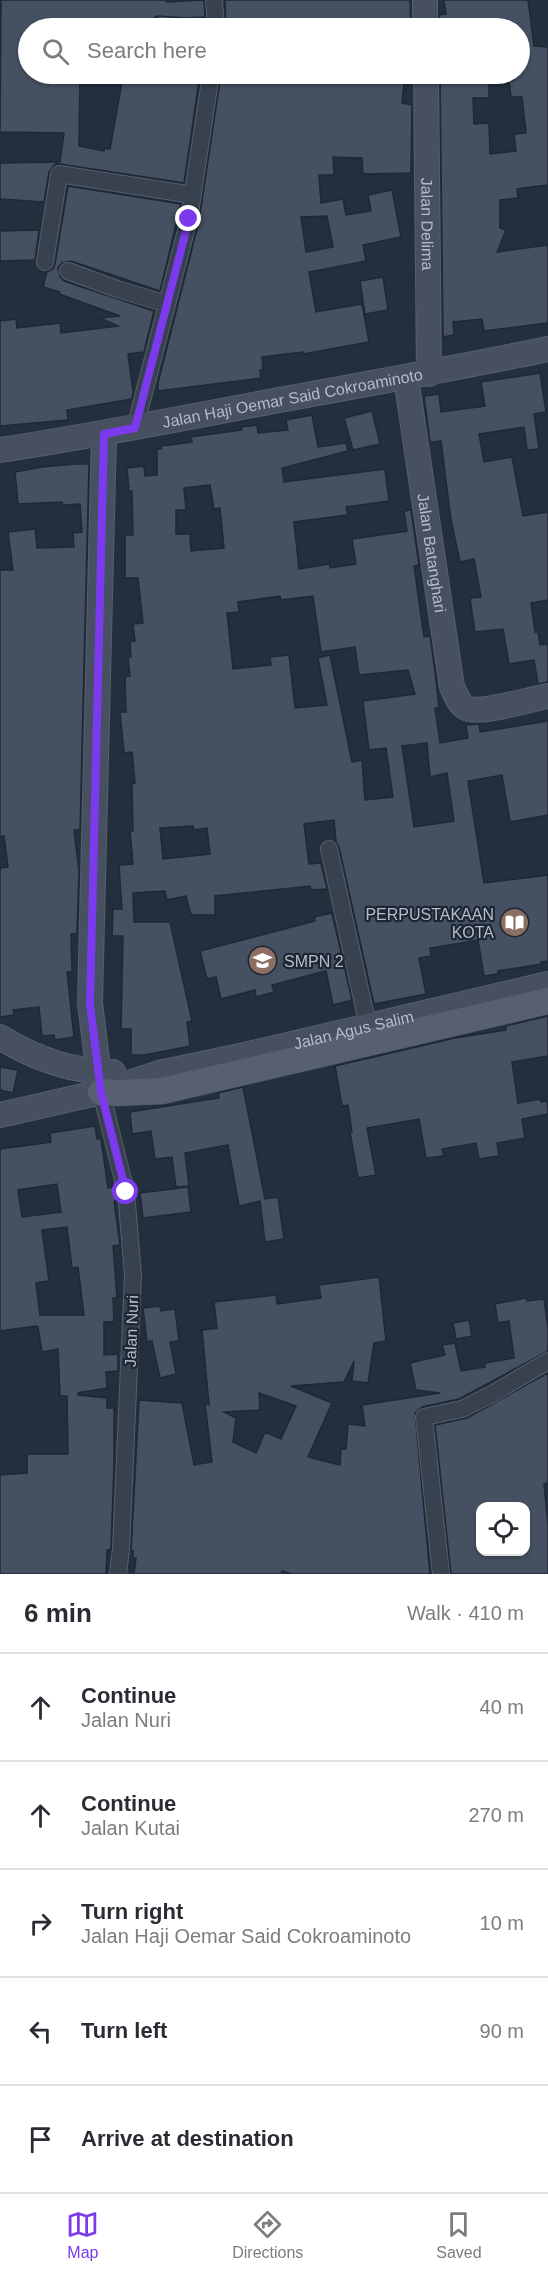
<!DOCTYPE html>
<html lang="en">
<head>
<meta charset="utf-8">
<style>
  body { margin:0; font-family:Helvetica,sans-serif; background:#f7f7f7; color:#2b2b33 }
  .controls { position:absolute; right:18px; bottom:18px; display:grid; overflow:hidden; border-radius:12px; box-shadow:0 2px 4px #0004 }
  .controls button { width:54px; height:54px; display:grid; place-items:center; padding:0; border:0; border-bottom:2px solid #e1e1e2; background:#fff; color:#2b2b33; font:30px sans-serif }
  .stop { position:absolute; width:18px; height:18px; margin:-14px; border:4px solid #7c3aed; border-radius:50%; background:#fff }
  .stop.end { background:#7c3aed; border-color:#fff; box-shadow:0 2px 6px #0008 }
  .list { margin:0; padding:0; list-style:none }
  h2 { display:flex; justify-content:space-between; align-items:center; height:78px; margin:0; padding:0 24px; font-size:26px }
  h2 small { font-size:20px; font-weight:400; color:#7c7c81 }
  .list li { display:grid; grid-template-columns:39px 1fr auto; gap:18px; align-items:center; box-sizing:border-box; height:108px; padding:0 24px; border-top:2px solid #e1e1e2 }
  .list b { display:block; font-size:22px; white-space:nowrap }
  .list p { margin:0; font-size:20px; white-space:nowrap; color:#7c7c81 }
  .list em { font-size:20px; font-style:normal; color:#7c7c81 }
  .icon { flex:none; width:33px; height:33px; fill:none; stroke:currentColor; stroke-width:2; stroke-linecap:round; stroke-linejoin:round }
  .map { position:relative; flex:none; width:548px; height:1574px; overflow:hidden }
  .search { position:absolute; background:#fff; box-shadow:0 2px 4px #0004; left:18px; right:18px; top:18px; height:66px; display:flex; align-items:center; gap:15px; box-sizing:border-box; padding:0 21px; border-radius:33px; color:#7c7c81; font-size:22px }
  .sheet { height:618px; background:#fff }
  nav { display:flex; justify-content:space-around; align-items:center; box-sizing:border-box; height:84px; border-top:2px solid #e1e1e2; background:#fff; font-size:16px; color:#7c7c81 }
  nav a { display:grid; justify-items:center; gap:3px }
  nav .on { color:#7c3aed }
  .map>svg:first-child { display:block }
</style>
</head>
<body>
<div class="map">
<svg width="548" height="1574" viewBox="0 0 548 1574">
  <rect width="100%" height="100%" fill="#242f3e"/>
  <path fill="#455162" stroke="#1f2835" stroke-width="1.5" fill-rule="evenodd" d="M1,0H166L167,2L204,0L205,17L186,18L157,16L152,20L151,28H28V74H80L79,146L104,151L105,148L110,149L122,82L127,83L129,74H200L184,183L60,164H55L49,172L44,202L0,199V163L60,162L64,133L0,132Z
    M225,0H410L411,28H226Z
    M444,0H528L534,46L548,47V185L517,189L518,198L500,200V228L506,230L497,252L548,245V323L484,331L482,319L453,322L454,335L443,337L440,74H450V76H474V80H489V98H473L474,124L489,123L490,154L516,151L514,134L526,133L522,97H511L509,80H513L514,74H519V28H488L487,21L461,24V28H439V15L446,14Z
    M221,74H405L402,103L412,105L411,173L363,174L362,158L333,157L334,175H319L321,203L343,199L346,215L371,211L368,195L392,190L401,237L363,245L366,261L309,272L316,312L362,304L369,342L303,354V352L262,357L263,370H260L261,378L158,391V383L199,221ZM327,216L333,247L306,252L301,217Z
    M68,186L181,204L160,291L71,261L62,263L58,268L60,277L64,281L154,311L144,352L128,354L133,392L132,399L67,410L68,420L0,426V321L16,319L17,328L60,323L61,333L118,326L100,318L120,316L59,294L60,292L43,287L47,272L53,269L55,264Z
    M39,230L35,260L0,261V231Z
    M383,277L388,310L365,314L360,281Z
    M540,373L546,412L534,414L539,449L527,450L524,427L479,434L484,462L512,457L523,516L548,512V600L531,603L535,632H538L540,645L548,644V682L538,684L534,660L509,664L503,629L475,632L470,598L481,597L474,559L460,562L451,520L441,441L430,442L424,396L439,394L441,412L485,406L481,382Z
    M372,411L380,444L353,450L344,418Z
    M312,415L318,447L346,443L348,451L282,468L284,482L385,469L389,501L346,507L348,515L294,522L299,569L330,564V568L356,564L352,539L407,531L404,511L411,510L419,565L414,566L424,637L430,636L435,672L439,708H435L440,743L468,738L466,725L479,724L480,732L548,721V815L510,822L502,775L468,781L484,883L548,875V961L541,962L542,964L498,971V974L484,976L478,940L430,948L431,956L419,958L426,994L374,1004L339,847L336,842L334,820L304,824L309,864L321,863L327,889L311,890L310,886L215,896V915H191L186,896L167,900L165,891L133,893L134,922H170L192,1021L187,1022L190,1046L145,1055H131V1029H121L123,936H112L113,909H122L119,865L133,864L130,831H133L132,783H135L132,752L124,753L120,712H126L125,677L130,676L128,658L131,657L130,642L135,641L133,624L143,623L138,578H125V535H133L132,491H129L127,468L144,466L145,476L157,475V449H161V446L192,442L191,437L242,430L241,427L257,425L258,433L288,430L286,420ZM210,485L214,509L220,508L224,548L191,551L190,534H176V510H186L184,488ZM280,596L281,600L313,596L321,652L355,647L359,675L408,670L415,694L363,701L369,750L386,748L393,797L365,800L362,760L352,762L330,655L318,658L327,705L295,708L289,655L270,657L271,665L233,669L227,613L239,612L238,602ZM427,743L430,777L447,773L454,821L414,827L402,746ZM193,826L194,830L207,828L210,854L163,859L160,828Z
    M75,464H89L80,830H74L79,871L77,934H71L72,972H67L74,1037L55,1040L54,1035L42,1036L39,1007L13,1010L14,1015L0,1017V868L8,867L4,836L0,837V570H13L8,532L35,529L37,548L74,547L73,533L82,532L80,504L63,505L62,502L18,504L15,472L42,467Z
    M332,913L352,1000L333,1005L326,971L272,985L274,992L256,997L255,990L221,999L216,977L207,979L200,951L315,921L314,917Z
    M548,1016V1056L512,1062L518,1103L540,1099L541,1102L547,1101L548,1110V1114L522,1119L525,1138L497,1143L499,1156L479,1159L476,1143L442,1149L444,1156L426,1158L419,1119L367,1128L376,1175L358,1178L350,1132H352L348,1105L342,1106L335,1066L455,1038L506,1030V1026Z
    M0,1067L18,1070L13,1093L0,1090Z
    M243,1087L265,1199L278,1197L284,1239L265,1242L260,1201L239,1206L228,1145L185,1153L189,1186L176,1187L172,1157L155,1159L151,1131L132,1134L130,1112L219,1098L218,1093Z
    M95,1126L97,1139H101L108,1188L114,1187L116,1194V1201H114L120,1245L113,1246L117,1298H113L114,1322H104V1355L118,1354V1371L106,1372L107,1388L78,1393V1395L107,1398V1408H114V1465L111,1548L110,1550H107L106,1574H0V1475L27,1473V1454H68L67,1396H60L58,1349L42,1352L38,1327L36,1326L0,1331V1149L51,1142L50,1133ZM57,1184L61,1212L22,1217L18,1190ZM67,1227L72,1268L78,1267L84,1315H40L36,1283L49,1281L42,1230Z
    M188,1187L191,1212L143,1218L140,1193Z
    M379,1277L386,1341L374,1343L368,1383L352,1381L354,1361L344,1382L291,1386L332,1403L308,1457L340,1465L341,1449H346L348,1424L365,1426L362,1405L440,1393L416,1390L410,1363L445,1355L442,1345L455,1343L461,1371L485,1367V1363L514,1358L509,1321L498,1323L495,1304L526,1298L527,1301L544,1299L548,1328V1351L459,1399L422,1407L415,1413L430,1574H292L282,1571L281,1574H134L136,1558H133V1551H131L139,1400L182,1403L194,1465L212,1462L205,1403L209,1405L202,1330L217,1328L214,1302L276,1295L277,1304L321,1298L319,1285ZM259,1393L296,1406L281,1439L265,1432L256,1453L233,1442L236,1418L224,1412L260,1410Z
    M160,1306L161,1311L175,1309L179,1341L170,1342L176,1374L160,1378L152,1341L147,1342L143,1308Z
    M469,1320L472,1336L456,1339L453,1323Z
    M548,1373V1483L544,1484L548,1525V1574H451L435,1425L467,1418ZM480,1506H525V1551H480Z"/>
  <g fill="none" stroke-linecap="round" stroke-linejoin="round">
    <defs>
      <path id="street" d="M214,0L216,28
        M161,26L182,28
        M45,262L59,174L193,195
        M68,271L117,289L167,304
        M135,428L189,219L211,74
        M329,849L368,1026
        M101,1092L126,1192L133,1275L121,1549L118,1574
        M441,1574L424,1417L462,1409L492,1394L548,1361"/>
      <g id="secondary">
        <path d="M425,0V28"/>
        <path id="s1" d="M426,74L429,374"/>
        <path id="s2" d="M406,378L452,687C456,695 459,706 469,709C484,713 531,699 548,696"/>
        <path id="s3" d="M0,450C92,436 183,418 274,401C366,384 457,368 548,349"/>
        <path d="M0,1037C34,1058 72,1072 113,1072"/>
        <path d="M101,1092L90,1003L104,434"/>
        <path id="s4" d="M0,1115L101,1092L159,1073L245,1055L548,984"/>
      </g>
      <path id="primary" d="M101,1092L118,1093L162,1091L548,1001"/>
    </defs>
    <use href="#street" stroke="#565f6c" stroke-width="18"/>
    <use href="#secondary" stroke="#565f6c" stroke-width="26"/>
    <use href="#primary" stroke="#414a57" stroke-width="27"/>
    <use href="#street" stroke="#38414e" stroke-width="16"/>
    <use href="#secondary" stroke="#465061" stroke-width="24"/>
    <use href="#primary" stroke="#56606e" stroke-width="26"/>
  </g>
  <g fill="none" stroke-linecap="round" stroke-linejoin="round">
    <path stroke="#7c3aed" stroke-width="8" d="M126,1192L101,1092L90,1004L104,434L135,428L189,219"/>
  </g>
  <defs>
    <symbol id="library-disc" viewBox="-11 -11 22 22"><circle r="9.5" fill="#8d6e63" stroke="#1d2633"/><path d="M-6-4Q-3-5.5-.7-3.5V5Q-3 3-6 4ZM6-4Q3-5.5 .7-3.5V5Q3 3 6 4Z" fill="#fff"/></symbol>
    <symbol id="school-disc" viewBox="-11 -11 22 22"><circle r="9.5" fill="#8d6e63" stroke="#1d2633"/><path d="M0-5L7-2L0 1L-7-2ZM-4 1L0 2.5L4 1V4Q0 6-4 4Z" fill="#fff"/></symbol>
  </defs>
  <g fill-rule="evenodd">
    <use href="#library-disc" x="498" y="906" width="33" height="33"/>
    <use href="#school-disc" x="246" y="944" width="33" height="33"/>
  </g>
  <g text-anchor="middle" stroke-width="4.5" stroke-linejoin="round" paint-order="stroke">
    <g font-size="16" fill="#b4bcc9" stroke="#1d2633">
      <text dy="6" stroke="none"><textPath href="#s1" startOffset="150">Jalan Delima</textPath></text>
      <text dy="6" stroke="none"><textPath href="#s3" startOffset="297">Jalan Haji Oemar Said Cokroaminoto</textPath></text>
      <text dy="6" stroke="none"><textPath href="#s2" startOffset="177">Jalan Batanghari</textPath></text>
      <text dy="6" stroke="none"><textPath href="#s4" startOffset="364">Jalan Agus Salim</textPath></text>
      <text transform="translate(131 1331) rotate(-88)" y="6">Jalan Nuri</text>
    </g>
    <g font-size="16" fill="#b4bcc9" stroke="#1d2633" text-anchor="end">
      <text x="494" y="920">PERPUSTAKAAN<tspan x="494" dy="18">KOTA</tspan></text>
      <text x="284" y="967" text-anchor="start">SMPN 2</text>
    </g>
  </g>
</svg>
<div class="controls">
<button><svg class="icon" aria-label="locate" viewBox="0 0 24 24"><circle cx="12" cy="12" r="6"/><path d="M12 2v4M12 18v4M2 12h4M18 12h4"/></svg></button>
</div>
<div class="stop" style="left:126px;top:1192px"></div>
<div class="stop end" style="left:189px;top:219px"></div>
<div class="search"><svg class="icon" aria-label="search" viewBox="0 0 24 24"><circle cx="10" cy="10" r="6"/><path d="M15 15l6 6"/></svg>Search here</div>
</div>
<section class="sheet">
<h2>6 min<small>Walk · 410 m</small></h2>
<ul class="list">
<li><svg class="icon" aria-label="ahead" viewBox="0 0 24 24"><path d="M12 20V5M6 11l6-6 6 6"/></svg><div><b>Continue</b><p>Jalan Nuri</p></div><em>40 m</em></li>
<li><svg class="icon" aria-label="ahead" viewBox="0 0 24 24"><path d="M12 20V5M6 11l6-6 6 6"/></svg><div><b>Continue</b><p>Jalan Kutai</p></div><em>270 m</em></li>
<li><svg class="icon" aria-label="right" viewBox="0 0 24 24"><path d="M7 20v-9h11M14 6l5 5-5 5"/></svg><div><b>Turn right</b><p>Jalan Haji Oemar Said Cokroaminoto</p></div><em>10 m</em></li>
<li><svg class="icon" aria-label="left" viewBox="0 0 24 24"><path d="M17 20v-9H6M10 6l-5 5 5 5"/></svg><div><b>Turn left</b></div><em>90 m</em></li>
<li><svg class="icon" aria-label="arrive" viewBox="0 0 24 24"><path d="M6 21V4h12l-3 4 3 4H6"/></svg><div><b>Arrive at destination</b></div></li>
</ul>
</section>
<nav>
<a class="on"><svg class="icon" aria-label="map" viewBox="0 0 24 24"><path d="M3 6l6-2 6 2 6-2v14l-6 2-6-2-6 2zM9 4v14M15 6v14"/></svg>Map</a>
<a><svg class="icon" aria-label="directions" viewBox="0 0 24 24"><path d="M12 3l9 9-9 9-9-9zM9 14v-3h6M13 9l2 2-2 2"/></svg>Directions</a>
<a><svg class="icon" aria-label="saved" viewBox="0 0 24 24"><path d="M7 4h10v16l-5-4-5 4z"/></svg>Saved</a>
</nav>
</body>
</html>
